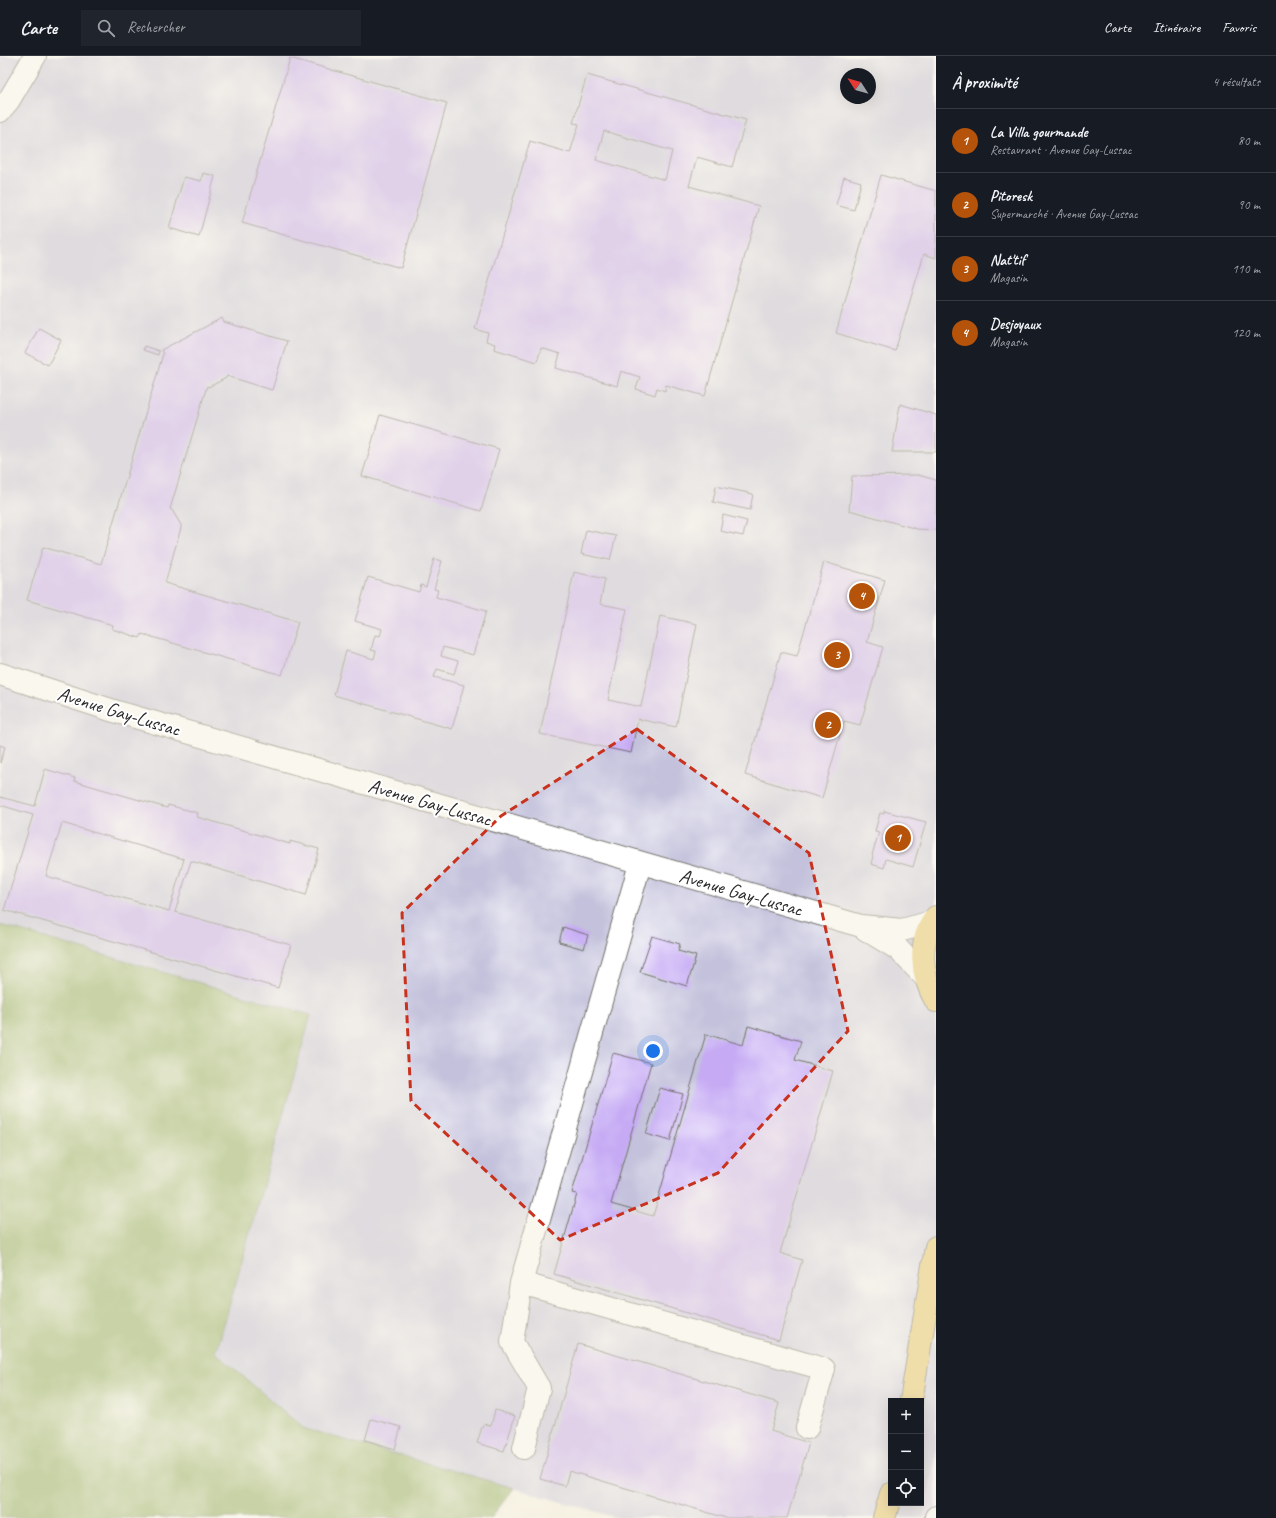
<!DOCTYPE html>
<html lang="fr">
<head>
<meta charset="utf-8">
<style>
  body { margin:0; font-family:Caveat,sans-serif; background:#20242c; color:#f1f3f6 }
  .controls { position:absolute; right:12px; bottom:12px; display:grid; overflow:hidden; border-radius:0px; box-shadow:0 4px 16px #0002 }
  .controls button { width:36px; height:36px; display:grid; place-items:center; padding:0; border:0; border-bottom:1px solid #363941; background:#171b24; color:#f1f3f6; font:20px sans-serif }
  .compass { position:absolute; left:840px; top:12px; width:36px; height:36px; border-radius:50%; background:#171b24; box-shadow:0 4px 16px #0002; rotate:306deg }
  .you { position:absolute; left:653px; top:995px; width:14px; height:14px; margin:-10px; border:3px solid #fff; border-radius:50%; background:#1a73e8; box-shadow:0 0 0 6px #1a73e833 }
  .badge { display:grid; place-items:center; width:26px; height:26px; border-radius:50%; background:#b45309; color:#fff; font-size:13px; font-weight:700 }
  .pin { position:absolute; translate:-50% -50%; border:2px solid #fff; box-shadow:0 1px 4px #0006 }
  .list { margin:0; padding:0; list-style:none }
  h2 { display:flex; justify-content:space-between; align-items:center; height:52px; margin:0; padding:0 16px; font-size:17px }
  h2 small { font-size:13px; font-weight:400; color:#9ea1a6 }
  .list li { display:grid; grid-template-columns:26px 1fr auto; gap:12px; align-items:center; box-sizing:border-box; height:64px; padding:0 16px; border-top:1px solid #363941 }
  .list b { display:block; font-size:15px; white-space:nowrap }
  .list p { margin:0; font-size:13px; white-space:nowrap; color:#9ea1a6 }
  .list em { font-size:13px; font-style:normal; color:#9ea1a6 }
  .icon { flex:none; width:22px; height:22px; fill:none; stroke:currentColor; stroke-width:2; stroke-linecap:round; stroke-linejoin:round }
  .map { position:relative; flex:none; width:936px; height:1462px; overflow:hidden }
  header { display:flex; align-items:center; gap:24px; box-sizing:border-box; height:56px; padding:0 20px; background:#171b24; border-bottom:1px solid #363941 }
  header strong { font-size:19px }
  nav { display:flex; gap:22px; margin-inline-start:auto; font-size:14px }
  .search { width:280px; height:36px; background:#20242c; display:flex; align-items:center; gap:10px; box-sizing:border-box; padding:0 14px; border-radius:0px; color:#9ea1a6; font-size:15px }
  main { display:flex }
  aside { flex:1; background:#171b24 }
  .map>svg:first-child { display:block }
</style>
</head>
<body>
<header>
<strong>Carte</strong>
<div class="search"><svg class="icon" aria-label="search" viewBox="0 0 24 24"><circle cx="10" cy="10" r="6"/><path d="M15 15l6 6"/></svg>Rechercher</div>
<nav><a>Carte</a><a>Itinéraire</a><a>Favoris</a></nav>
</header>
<main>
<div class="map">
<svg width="936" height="1462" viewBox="0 0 936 1462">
  <rect width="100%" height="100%" fill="#fff"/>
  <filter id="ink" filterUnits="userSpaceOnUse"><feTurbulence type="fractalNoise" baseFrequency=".025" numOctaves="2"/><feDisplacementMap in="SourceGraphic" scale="8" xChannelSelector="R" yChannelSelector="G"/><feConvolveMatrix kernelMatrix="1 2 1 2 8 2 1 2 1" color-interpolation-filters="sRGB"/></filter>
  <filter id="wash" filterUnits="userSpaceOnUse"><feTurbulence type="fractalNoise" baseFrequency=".012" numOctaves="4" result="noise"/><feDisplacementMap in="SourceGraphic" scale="16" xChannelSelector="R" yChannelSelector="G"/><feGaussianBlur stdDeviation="0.9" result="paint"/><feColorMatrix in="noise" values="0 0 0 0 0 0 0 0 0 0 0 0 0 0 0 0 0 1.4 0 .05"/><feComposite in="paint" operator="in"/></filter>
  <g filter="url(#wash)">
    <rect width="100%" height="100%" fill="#f5f0e0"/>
    <path fill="#dfd5f5" d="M936,1399V1462H924L927,1451Z"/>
    <path fill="#c3c1db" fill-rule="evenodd" d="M0,0H936V1399L924,1462H618L303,1372L216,1297L311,959L0,869ZM846,18H870V42H846ZM891,1345H921V1447H891Z"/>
    <path fill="#92ae60" stroke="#5e6c46" d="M0,869L311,959L216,1297L303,1372L514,1432L491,1462H0Z"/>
    <g id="blocks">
      <path fill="#c6abf4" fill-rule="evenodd" d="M290,2L447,47L401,212L242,167Z
        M587,19L746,64L732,111L697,101L689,130L759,150L705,340L666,329L665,335L657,332L655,339L636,333L640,321L621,315L617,330L556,312L560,298L541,292L537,306L494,293L495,288L486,285L488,277L475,273L530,85L570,97L579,68L573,67ZM604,75L672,95L665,124L596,104Z
        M203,117L215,120L199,181L169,172L184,121L201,125Z
        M881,119L936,135V202L924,198L895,295L836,277Z
        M844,121L861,126L854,154L836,149Z
        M222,262L224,266L287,285L272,334L227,320L226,322L209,331L207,330L170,453L172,454L181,469V472L165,527L298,566L282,619L142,578L140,582L112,573L113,569L27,544L43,491L101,508L163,298L161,294Z
        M39,272L61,284L48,309L25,297Z
        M144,290L159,295L158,299L143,294Z
        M900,348L936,359V396H892Z
        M380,359L499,393L481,455L362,420Z
        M918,419L936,424V474L917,473L849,454L852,420Z
        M716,430L753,438L750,454L713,446Z
        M723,459L747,465L743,480L720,475Z
        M586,474L616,480L610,504L581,498Z
        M434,503L442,505L434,533L438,534L436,541L486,555L473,599L443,591L441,600L458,605L454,618L437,613L434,621L464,629L452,673L334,639L346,595L374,603L376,595L371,594L375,579L380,580L382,573L355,565L368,521L419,536L421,529L426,531Z
        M824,506L885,524L867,586L883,591L860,669L844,665L822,742L745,719L781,596L797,600Z
        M574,516L605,523L600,548L627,553L608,644L641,651L660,560L697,568L676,671L638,663L631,697L540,678Z
        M0,689L5,691L0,707Z
        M45,713L75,722L74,725L167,752L168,749L198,757L197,761L290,788V785L319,793L306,839L191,805L175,856L291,889L278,932L4,854L33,759L0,749V741L35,750ZM62,767L184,803L169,855L46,820Z
        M884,755L926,766L913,811L886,803L884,812L871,808L873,800L872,799L879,776L875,775L880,757L884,758Z
        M563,871L588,879L584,893L559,886Z
        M652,880L680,888L678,895L696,900L687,930L640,916Z
        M748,970L801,985L795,1004L833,1015L780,1197L802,1204L779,1284L554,1218L577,1138L572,1137L613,997L651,1007L611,1148L653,1160L706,978L743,989Z
        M660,1032L683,1038L670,1085L646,1078Z
        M578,1288L779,1347L771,1375L809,1387L787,1462H726L569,1415L565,1430L540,1423Z
        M495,1354L515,1360L504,1395L477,1387L483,1368L491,1370Z
        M371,1363L401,1371L395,1393L365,1384Z"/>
    </g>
  </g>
  <g filter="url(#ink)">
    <use href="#blocks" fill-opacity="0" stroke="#72706a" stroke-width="1"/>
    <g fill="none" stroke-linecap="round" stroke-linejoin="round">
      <defs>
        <path id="minor" d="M0,55L9,44L35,0
          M0,618L114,655L861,870L902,874L932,866
          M640,808L521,1227L824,1313L807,1372
          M865,873L898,893L924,920
          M521,1227L512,1286L539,1332L524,1392
          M936,1462V1461"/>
        <path id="major" d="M936,861C917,886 921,920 936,945
          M911,1345L936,1191
          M884,1462L891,1438"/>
      </defs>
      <use href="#minor" stroke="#72706a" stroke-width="24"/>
      <use href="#major" stroke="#72706a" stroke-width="24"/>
      <use href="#minor" stroke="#fff" stroke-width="22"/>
      <use href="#major" stroke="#e9c769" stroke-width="22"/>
    </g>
  </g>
  <path d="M0 0H936V1462H0ZM637,673L809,797L848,975L718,1117L560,1184L411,1045L402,857L501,760Z" fill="#f5f0e0" fill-opacity=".55" fill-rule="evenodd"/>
  <path fill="none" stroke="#c8321e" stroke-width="3" stroke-dasharray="8 5" stroke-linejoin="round" d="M637,673L809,797L848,975L718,1117L560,1184L411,1045L402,857L501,760Z"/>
  <g text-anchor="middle" stroke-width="4" stroke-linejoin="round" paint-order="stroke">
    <g font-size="20" fill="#2b2b2b" stroke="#fff">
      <text transform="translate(119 655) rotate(17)" y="7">Avenue Gay-Lussac</text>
      <text transform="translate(430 746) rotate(16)" y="7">Avenue Gay-Lussac</text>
      <text transform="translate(741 836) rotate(16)" y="7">Avenue Gay-Lussac</text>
    </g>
  </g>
</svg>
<div class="controls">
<button>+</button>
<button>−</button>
<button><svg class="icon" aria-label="locate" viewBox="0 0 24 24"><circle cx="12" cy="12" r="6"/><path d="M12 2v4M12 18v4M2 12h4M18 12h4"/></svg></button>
</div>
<svg class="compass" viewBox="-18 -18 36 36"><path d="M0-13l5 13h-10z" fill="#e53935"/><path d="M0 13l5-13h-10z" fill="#9ea1a6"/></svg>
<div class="you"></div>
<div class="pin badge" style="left:898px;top:782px">1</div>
<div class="pin badge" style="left:828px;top:669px">2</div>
<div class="pin badge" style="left:837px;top:599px">3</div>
<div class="pin badge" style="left:862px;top:540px">4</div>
</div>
<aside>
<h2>À proximité<small>4 résultats</small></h2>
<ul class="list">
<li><span class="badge">1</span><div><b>La Villa gourmande</b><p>Restaurant · Avenue Gay-Lussac</p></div><em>80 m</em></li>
<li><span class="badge">2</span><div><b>Pitoresk</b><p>Supermarché · Avenue Gay-Lussac</p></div><em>90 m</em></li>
<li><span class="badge">3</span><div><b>Nat'tif</b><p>Magasin</p></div><em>110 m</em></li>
<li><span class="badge">4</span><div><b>Desjoyaux</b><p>Magasin</p></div><em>120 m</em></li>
</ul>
</aside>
</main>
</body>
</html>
